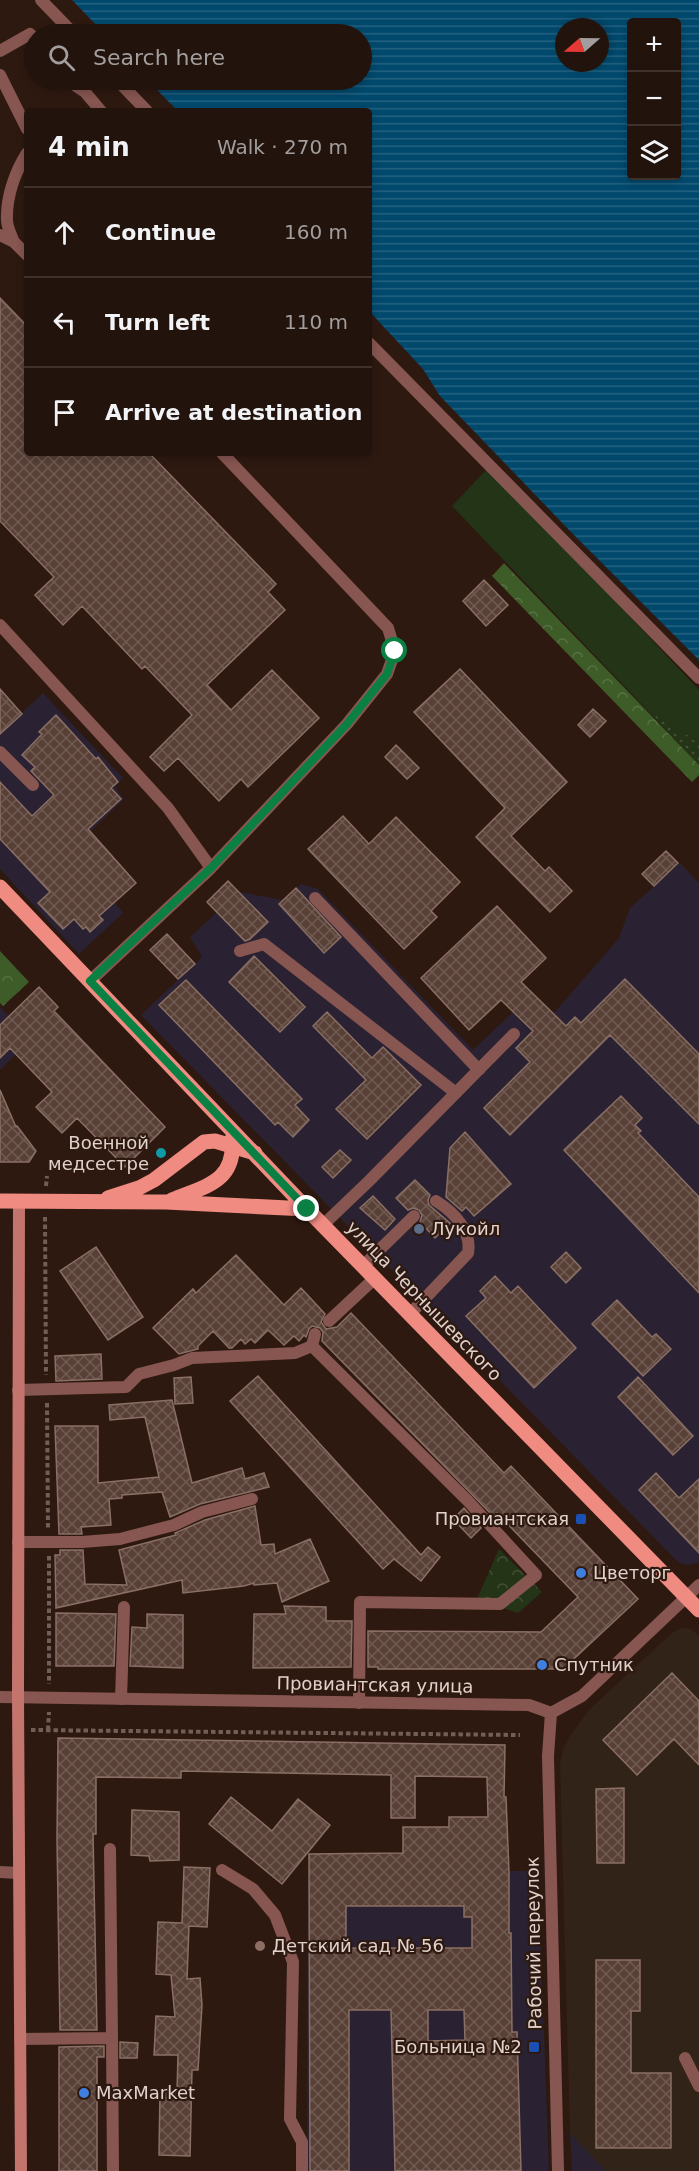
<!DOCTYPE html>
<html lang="en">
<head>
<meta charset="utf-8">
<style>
  body { margin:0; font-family:"DejaVu Sans",sans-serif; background:#2e201a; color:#f1f3f6 }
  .controls { position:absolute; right:18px; top:18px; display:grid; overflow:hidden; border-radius:6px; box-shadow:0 3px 9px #0003 }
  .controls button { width:54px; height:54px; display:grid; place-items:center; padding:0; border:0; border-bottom:2px solid #3f322d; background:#22130c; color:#f1f3f6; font:30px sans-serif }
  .compass { position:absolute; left:555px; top:18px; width:54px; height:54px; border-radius:50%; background:#22130c; box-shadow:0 3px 9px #0003; rotate:250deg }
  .stop { position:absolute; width:18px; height:18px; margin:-14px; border:4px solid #0b8043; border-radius:50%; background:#fff }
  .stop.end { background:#0b8043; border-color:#fff; box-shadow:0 2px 6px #0008 }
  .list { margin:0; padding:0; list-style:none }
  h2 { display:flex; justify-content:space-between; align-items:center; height:78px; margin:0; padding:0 24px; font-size:26px }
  h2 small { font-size:20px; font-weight:400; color:#a29e9d }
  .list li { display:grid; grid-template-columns:39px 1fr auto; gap:18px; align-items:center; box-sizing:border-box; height:90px; padding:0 24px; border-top:2px solid #3f322d }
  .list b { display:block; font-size:22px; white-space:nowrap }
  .list em { font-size:20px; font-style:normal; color:#a29e9d }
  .icon { flex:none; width:33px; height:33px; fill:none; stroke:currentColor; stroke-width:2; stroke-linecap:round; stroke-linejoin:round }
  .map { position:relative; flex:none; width:699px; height:2171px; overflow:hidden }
  .search { position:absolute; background:#22130c; box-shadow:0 3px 9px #0003; left:24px; top:24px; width:348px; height:66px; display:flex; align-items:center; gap:15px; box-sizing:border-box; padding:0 21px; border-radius:33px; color:#a29e9d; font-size:22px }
  .panel { position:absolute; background:#22130c; box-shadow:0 3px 9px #0003; left:24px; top:108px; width:348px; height:348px; border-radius:6px }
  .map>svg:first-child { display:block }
</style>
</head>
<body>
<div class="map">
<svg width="699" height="2171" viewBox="0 0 699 2171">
  <defs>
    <pattern id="grass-dots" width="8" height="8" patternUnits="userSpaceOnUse" patternTransform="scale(1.5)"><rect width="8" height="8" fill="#233417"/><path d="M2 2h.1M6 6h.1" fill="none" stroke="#435037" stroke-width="1.8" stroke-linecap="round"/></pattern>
    <pattern id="forest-crowns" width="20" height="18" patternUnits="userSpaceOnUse" patternTransform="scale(1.5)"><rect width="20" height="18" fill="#3d5c27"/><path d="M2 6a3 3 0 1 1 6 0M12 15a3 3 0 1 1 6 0" fill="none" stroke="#597245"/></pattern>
    <pattern id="park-crowns" width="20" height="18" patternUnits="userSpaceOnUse" patternTransform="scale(1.5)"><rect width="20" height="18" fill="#233417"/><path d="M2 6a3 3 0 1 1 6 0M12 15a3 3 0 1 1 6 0" fill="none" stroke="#435037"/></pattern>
    <pattern id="water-rules" width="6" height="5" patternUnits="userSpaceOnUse" patternTransform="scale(1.5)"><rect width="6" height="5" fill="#00496d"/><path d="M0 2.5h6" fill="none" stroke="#256280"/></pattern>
    <pattern id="building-cross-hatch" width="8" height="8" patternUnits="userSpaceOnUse" patternTransform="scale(1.5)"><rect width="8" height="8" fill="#584036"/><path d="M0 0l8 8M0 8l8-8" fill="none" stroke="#705b52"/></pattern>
  </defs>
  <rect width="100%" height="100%" fill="#2e1910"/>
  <path fill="#2a2232" d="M43,693L123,778L115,787L124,799L91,831L136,883L114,902L123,913L79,954L0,869V734Z
    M680,863L699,883V1563L686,1565L678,1562L141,1015L202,957L190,937L217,912L207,902L228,881L239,892L283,900L301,884L318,889L473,1050L513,1012L533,1032L554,1013L619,938L630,908Z
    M0,1007L20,1028L16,1054L0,1070Z
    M308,1871H538L549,2171H307Z
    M570,2133L606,2171H572Z"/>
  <path fill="#312317" d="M682,1628L691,1629L699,1636V2171H606L570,2133L560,1764L563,1750L570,1736L589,1710L672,1633Z"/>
  <path fill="url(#grass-dots)" d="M647,710L699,742V765Z"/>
  <path fill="url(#forest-crowns)" d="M504,563L699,765V775L692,782L492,576Z
    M0,951L29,982L3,1006L0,1003Z"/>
  <path fill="url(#park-crowns)" d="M499,1549L542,1592L518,1613L477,1599Z"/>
  <path fill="#233417" d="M489,467L699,690V742L647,710L452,506Z"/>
  <path fill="url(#water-rules)" fill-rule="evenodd" d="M72,0H699V660L574,535L440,396L423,369L369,311V111H178L147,80H362V34H105ZM632,22H676V176H632ZM564,27H600V63H564Z"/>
  <path fill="url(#building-cross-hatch)" stroke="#8a6f64" stroke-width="1.5" fill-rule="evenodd" d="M0,298L27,326V453H149L276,584L268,592L285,610L207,685L231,710L272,670L319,718L248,787L241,779L219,801L178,758L164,771L150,757L192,715L145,666L142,669L82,606L63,625L35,595L54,577L0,521Z
    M484,580L508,605L486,626L463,601Z
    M460,669L567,782L511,836L545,871L549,867L572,891L550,912L476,837L505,808L414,712Z
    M0,689L22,714L0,734Z
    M593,709L606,721L590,737L578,725Z
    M56,715L96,759L98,757L118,782L111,788L121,799L88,829L136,883L99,916L103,920L90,932L86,927L83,929L74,919L63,929L38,903L50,892L0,839V782L32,816L54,795L31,771L35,767L22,755L42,734L39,732Z
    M396,745L419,768L407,779L385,757Z
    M343,816L369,844L396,817L460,882L431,911L437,917L404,949L308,849Z
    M666,851L678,863L654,886L642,874Z
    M228,881L268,922L250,939L245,941L207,902Z
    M296,888L341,937L324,953L279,904Z
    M497,906L546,958L521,982L566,1026L575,1017L581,1023L625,979L699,1054V1124L610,1035L510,1135L484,1108L530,1062L516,1048L533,1031L501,1000L469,1030L421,978Z
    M167,934L195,964L178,979L150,950Z
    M254,956L305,1007L280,1032L229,982Z
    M186,980L302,1099L295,1105L309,1120L293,1137L278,1122L275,1125L159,1005Z
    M39,987L58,1007L54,1011L165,1127L125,1167L77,1118L62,1133L36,1107L52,1092L10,1048L0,1058V1025Z
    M327,1012L372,1058L383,1047L421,1085L367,1139L336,1109L366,1080L313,1026Z
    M0,1090L16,1127L17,1126L36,1151L29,1162H0Z
    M621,1096L642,1118L635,1125L641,1131L638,1133L699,1197V1293L564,1150Z
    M465,1132L511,1184L474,1216L466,1207L462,1211L446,1197L450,1148Z
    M340,1150L351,1160L333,1178L322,1167Z
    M415,1180L430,1195L428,1200L429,1205L450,1223L435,1238L420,1222L422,1215L419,1210L413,1208L408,1210L396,1198Z
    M373,1196L395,1219L385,1230L360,1208Z
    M96,1247L143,1317L108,1340L60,1271Z
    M566,1252L581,1268L566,1283L551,1267Z
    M236,1255L284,1305L301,1288L325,1314L321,1322L326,1329L337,1327L351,1313L504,1473L511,1466L638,1599L563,1669H378V1667H368V1631L541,1632L578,1597L497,1513L493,1516L322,1341L323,1332L320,1328L312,1326L309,1329L306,1337L304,1335L299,1341L294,1336L284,1345L268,1330L255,1343L251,1339L245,1344L241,1339L232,1348H229L213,1331L198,1346V1349L179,1354L153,1328L193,1289L196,1293Z
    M495,1276L511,1293L518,1286L576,1348L534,1388L466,1316L486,1298L480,1291Z
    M617,1300L652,1337L656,1334L671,1349L643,1376L592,1324Z
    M101,1354L102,1379L56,1381L55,1356Z
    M258,1376L421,1555L428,1547L440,1557L421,1581L394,1559L383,1569L230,1401Z
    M191,1377L193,1403L175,1404L174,1378Z
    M638,1377L693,1436L673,1455L618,1397Z
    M172,1400L192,1483L242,1468L245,1479L264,1473L269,1487L200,1504L170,1517L162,1492L122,1495V1498L109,1499L111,1525L81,1527L82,1534H59L55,1426H98V1483L159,1477L145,1417L110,1420L109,1405Z
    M656,1473L679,1498L699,1479V1553L639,1490Z
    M255,1506L261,1545L274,1544L275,1554L310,1539L329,1581L282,1602L277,1583L254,1585V1583L244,1586L183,1593L182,1580L56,1608L55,1555H60V1550H83L85,1584L127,1585L119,1550L176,1535L175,1533L205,1520Z
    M464,1508L481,1528L471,1538L453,1519Z
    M284,1606L326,1607V1621H352L351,1667L253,1668L254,1614H286Z
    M56,1613L116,1614L114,1666H56Z
    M147,1614L183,1615V1668L130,1666L132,1627L147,1628Z
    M672,1673L699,1701V1765L674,1739L637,1775L603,1740Z
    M58,1738L505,1745L504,1797H506L509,1872V1933H511L512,2032H517L521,2171H395L391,2010H349V2171H310L309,1854L403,1853V1827H449V1817H488L487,1777L415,1776V1818H391V1775L181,1771V1778L96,1777V1834H93L97,2030H60L57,1839ZM346,1906H464V1917H472V1948H346ZM428,2010H464L465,2040L428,2041Z
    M624,1788V1863H597L596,1789Z
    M231,1797L272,1831L298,1799L330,1825L282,1884L209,1824Z
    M132,1810L179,1812V1860L150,1861L149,1856L131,1855Z
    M184,1867L210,1868L207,1927L189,1926L187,1979L200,1978L202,2005L198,2070H192L190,2156L159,2155L160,2091L177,2092L178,2055H154L156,2016L175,2017L171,1975L156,1974L158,1922L182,1923Z
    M596,1960H640V2011H631V2073H671V2148H596Z
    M120,2042L138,2043L137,2058H120Z
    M104,2046V2057H97V2171H59V2047Z"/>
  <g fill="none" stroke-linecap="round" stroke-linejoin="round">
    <path stroke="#715e56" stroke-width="4" stroke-dasharray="4.5 3" stroke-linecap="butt" d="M46,1186L47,1176
      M45,1217L46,1375
      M47,1403L48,1528
      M49,1556V1684
      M31,1730L520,1735
      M48,1730L49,1712"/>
    <path stroke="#875651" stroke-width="12" d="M0,51L30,34L34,38
      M0,75L27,129
      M67,80L85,92L101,111
      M0,235L14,242L27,255
      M14,242C11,235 7,227 7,220C6,197 15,172 27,153
      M0,625L168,808L211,868
      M0,752L33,785
      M315,898L479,1070
      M240,951L264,944L456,1093
      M90,981L211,868L347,724L387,674L395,651L388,628L222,453
      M323,1225L369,1181L514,1034
      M363,1266L414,1216
      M410,1314L468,1253C472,1231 454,1212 436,1201
      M329,1321L375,1278
      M315,1334L312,1346L468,1501L536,1575L500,1604L360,1602L359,1703
      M18,1390L126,1387L139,1374L174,1365L192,1358L295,1353L312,1346
      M18,1542H82L120,1539L174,1525L202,1512L252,1499
      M121,1699L124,1607
      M110,1849L112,2038
      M222,1870L253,1889L275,1915L293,1962L290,2119L302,2142V2171
      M0,1872L19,1873
      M20,2039L112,2038L113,2171
      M685,2058L699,2086"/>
    <path stroke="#875651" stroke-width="12" d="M41,0L74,34
      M117,80L147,111
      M369,343L699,678
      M0,1697L529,1705L551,1713L582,1696L699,1585
      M551,1713L548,1756L558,2171"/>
    <path stroke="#c2746d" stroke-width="12" d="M19,1201L18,1698L21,2171"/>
    <path stroke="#f08b82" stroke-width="15" d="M0,887L307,1209L699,1610
      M108,1198L139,1188L154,1180L204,1142L215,1141L255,1153
      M172,1200C205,1186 236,1182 232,1139
      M0,1201L166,1202L307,1209"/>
  </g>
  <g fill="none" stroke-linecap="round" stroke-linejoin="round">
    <path stroke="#0b8043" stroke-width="8" d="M307,1209L90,981L211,868L347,724L387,674L395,651"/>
  </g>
  <circle fill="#0f9aa8" stroke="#2e1910" stroke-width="2" cx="161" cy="1153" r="6"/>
  <circle fill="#5c6f8a" stroke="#2e1910" stroke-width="2" cx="419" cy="1229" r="6"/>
  <g fill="#1a4fb4" stroke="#2e1910" stroke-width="2">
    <rect x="575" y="1513" width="12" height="12" rx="3"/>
    <rect x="528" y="2041" width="12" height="12" rx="3"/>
  </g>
  <g fill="#3f7fe0" stroke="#2e1910" stroke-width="2">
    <circle cx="581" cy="1573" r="6"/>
    <circle cx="542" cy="1665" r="6"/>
    <circle cx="84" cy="2093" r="6"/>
  </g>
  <circle fill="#8d6e63" stroke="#2e1910" stroke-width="2" cx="260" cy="1946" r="6"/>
  <g text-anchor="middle" stroke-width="4.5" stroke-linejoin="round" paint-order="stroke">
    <g font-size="18" fill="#e0d1ca" stroke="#2e1910" text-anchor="start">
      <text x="149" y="1149" text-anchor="end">Военной<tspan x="149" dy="21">медсестре</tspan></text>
      <text x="431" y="1235">Лукойл</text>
      <text x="569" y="1525" text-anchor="end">Провиантская</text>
      <text x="593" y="1579">Цветорг</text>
      <text x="554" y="1671">Спутник</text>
      <text x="272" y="1952">Детский сад № 56</text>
      <text x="522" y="2053" text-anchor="end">Больница №2</text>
      <text x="96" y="2099">MaxMarket</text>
    </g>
    <g font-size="18" fill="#e0d1ca" stroke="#2e1910">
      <text transform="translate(424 1301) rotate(46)" y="6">улица Чернышевского</text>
      <text transform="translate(375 1685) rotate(1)" y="6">Провиантская улица</text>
      <text transform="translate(534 1943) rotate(-91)" y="6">Рабочий переулок</text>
    </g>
  </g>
</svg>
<div class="controls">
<button>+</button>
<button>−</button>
<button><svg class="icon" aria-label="layers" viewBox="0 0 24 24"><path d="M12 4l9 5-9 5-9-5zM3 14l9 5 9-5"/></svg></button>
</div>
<svg class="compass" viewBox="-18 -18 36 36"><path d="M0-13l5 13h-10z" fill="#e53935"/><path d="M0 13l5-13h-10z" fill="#a29e9d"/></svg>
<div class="stop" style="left:395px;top:651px"></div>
<div class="stop end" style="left:307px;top:1209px"></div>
<div class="search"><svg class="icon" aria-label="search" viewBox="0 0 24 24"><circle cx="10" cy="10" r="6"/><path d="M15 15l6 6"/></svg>Search here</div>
<section class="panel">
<h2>4 min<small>Walk · 270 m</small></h2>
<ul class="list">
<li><svg class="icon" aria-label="ahead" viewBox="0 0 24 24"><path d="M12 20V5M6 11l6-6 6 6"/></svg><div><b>Continue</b></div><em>160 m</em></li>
<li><svg class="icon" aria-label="left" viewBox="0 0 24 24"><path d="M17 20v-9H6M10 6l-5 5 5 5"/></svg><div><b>Turn left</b></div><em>110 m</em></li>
<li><svg class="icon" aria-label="arrive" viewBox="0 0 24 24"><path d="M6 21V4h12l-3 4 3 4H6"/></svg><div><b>Arrive at destination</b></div></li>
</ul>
</section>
</div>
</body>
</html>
